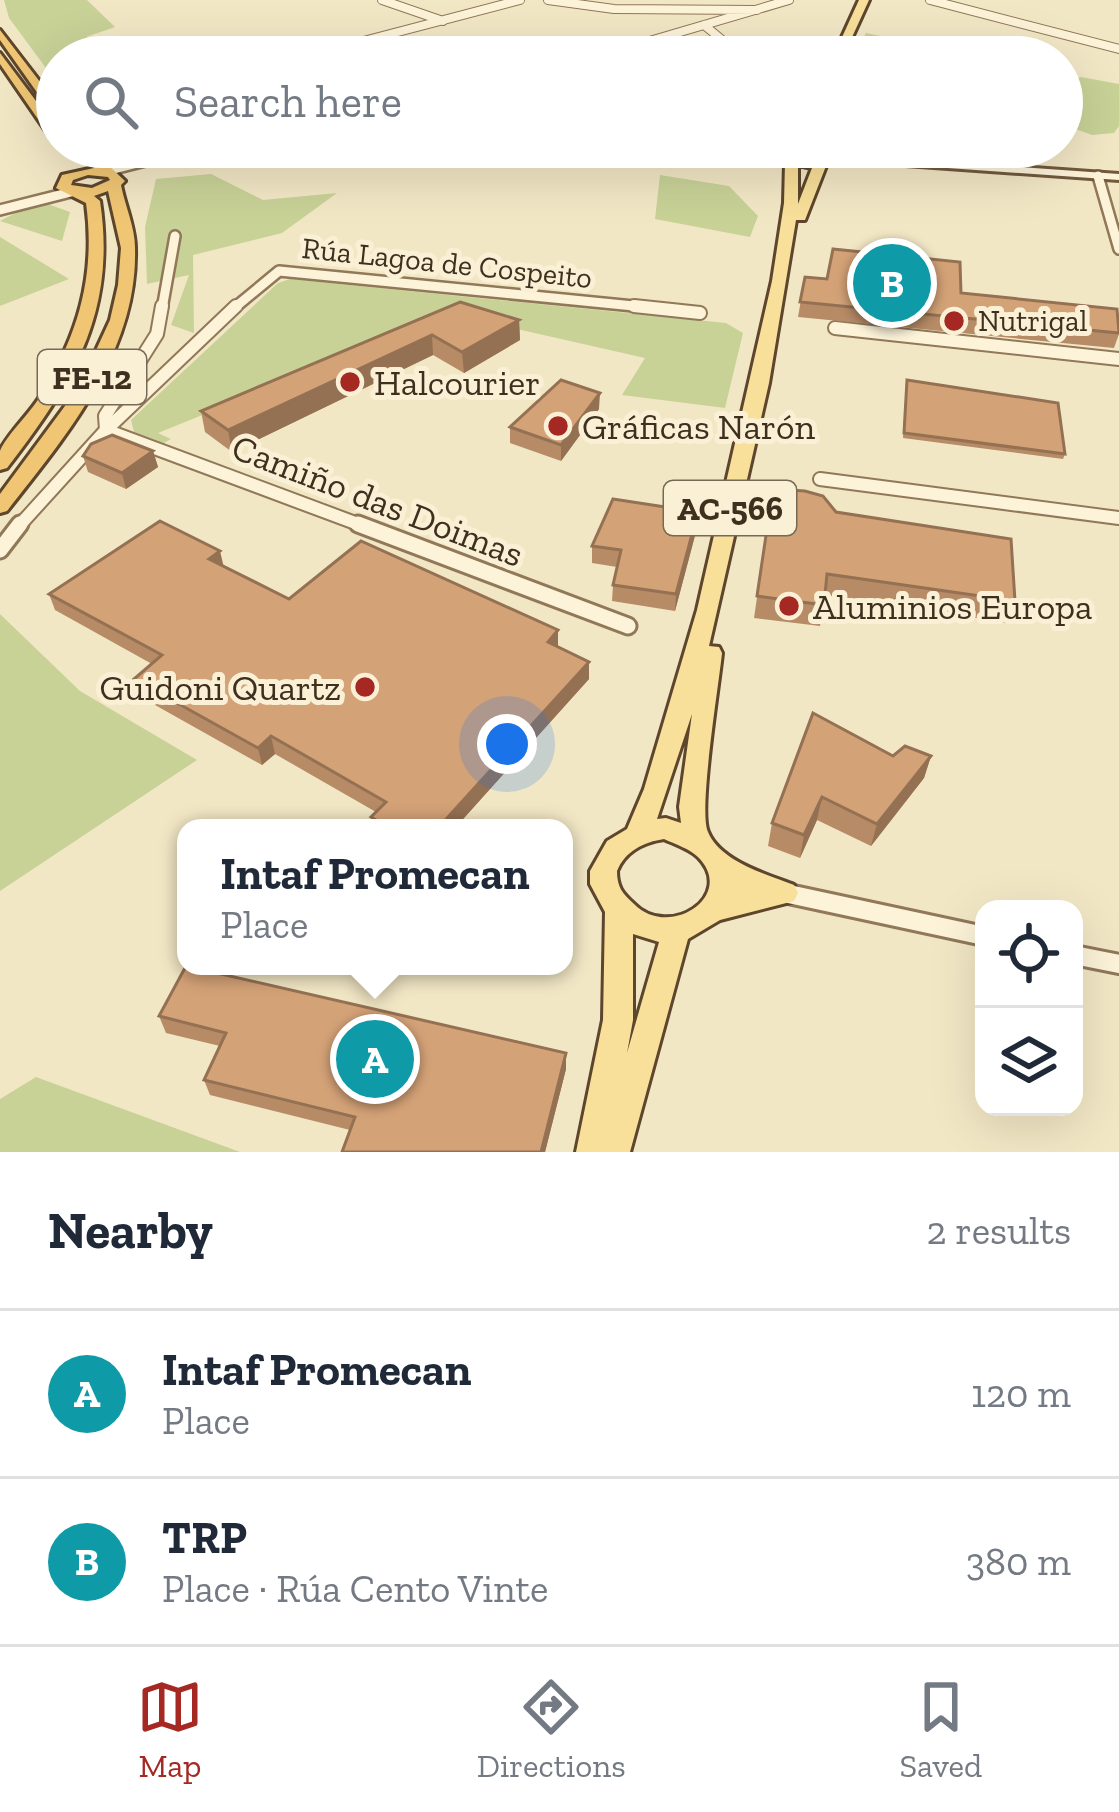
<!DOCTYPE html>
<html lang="en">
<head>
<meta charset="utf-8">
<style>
  body { margin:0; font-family:"Zilla Slab",serif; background:#f6f6f7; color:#1f2937 }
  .controls { position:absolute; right:36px; bottom:36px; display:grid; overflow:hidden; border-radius:24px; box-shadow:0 12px 48px #0002 }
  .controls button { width:108px; height:108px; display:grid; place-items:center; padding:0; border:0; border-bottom:3px solid #e0e1e3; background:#fff; color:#1f2937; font:60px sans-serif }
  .you { position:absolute; left:507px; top:744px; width:42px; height:42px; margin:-30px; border:9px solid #fff; border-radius:50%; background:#1a73e8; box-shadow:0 0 0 18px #1a73e833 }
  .badge { display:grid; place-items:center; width:78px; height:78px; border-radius:50%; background:#a52822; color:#fff; font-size:39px; font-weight:700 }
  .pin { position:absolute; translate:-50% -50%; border:6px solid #fff; box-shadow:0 3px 12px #0006 }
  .popup { position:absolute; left:177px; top:819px; width:396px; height:156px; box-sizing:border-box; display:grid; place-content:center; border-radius:24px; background:#fff; filter:drop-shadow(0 3px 9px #0005); font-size:39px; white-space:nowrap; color:#747a83 }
  .popup b { font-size:45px; color:#1f2937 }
  .popup::after { content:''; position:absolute; left:50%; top:100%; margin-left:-24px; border:24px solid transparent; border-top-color:#fff }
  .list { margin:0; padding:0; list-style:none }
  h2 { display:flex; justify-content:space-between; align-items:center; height:156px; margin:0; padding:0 48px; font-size:51px }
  h2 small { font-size:39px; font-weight:400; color:#747a83 }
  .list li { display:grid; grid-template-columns:78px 1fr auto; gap:36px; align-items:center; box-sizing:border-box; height:168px; padding:0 48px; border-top:3px solid #e0e1e3 }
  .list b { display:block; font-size:45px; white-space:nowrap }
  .list p { margin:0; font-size:39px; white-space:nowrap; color:#747a83 }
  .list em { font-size:39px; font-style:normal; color:#747a83 }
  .icon { flex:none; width:66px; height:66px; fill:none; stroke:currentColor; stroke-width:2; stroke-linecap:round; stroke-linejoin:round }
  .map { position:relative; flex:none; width:1119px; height:1152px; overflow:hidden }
  .search { position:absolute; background:#fff; box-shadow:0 12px 48px #0002; left:36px; right:36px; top:36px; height:132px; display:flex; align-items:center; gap:30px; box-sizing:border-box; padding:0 42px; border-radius:66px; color:#747a83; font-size:45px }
  .sheet { height:492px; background:#fff }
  nav { display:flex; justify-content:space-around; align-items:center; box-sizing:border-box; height:168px; border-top:3px solid #e0e1e3; background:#fff; font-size:33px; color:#747a83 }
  nav a { display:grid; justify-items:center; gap:6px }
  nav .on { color:#a52822 }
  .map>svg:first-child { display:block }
</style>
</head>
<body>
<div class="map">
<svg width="1119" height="1152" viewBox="0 0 1119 1152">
  <rect width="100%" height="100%" fill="#f2e7c5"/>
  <path fill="#c8d297" d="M4,0H87L115,27L86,37L109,52C168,42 219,41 278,57H57V83L9,18Z
    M866,33L986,57H907L860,44Z
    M1081,77L1119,84V126L1114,133L1092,135L1062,124V84Z
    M311,147H452L360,166L303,151Z
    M211,174L263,200L337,193L282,233L193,255L194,333L171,325L189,275L147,284L145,227L156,179Z
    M660,175L729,186L758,216L750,237L655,219Z
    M39,201L70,212L62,241L0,221Z
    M0,237L69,279L0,306Z
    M290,279L726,323L743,333L725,408L622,395L645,358L451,314L158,433L171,439L164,443L134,432L131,420L278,283Z
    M0,614L80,691L197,760L0,891Z
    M36,1077L240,1152H0V1099Z"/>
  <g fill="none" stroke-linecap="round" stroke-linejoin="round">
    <defs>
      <path id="minor-far4" d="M382,0L443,21
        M548,0L614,9L757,10
        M930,0L1119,49
        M704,25L743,57
        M353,57L352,44L520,0
        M595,57L789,0"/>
      <path id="minor-far3" d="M545,147L786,159
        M106,171L201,147
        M1098,176L1119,249
        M0,210L71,192
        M162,309L175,236
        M233,309L279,271L664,309"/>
      <path id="minor-far2" d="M236,306L106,430L366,527
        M634,306L700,313
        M835,328L1119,359
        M820,479L1119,518
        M18,527L106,430L105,416L157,334L162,306"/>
      <path id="minor-far1" d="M358,524L628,626
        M0,550L20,524"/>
      <path id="minor" d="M784,893L984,936
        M1074,955L1119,964"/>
      <path id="secondary" d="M831,149L877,157L1119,174V180L877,163L827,154V150Z"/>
      <path id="primary" d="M859,0H869L843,57H833Z
        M781,147H795L790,153L791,156L815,161L824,157L815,147H828L839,158L826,166L805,220H796L769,383L709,646L719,647L722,653C719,684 698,811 708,832C720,861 765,874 794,885L798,893L794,901L720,920L688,939L630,1152H576L603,1020L605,912L590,884V871L607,841L627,829L644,789L697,610L772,281L784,203L785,163L777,152ZM798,165L812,168L798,204ZM692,714L679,807L681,823L666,818L657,819ZM664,839C675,844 690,849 698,857C737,896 669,940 634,904C622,893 617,887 617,871C625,851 644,842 664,839ZM633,934L659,942L627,1053L633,1020Z"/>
      <path id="trunk" d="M0,30L57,104V116L53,115L0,40Z
        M0,53L57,129V142L53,141L0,64Z
        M76,147H89L125,181L121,185C125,206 135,227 135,248C138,351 67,435 7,511L0,513V494L79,387L110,320L118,285L121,248L108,191L94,196L100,201C117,313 73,382 7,468L0,470C0,468 0,453 0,451C6,436 30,413 39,398C78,336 96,276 86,203L56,188L62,175L94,168ZM88,175L108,177L110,180L92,188L71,185L73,180Z"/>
    </defs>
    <use href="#minor-far4" stroke="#907858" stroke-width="10"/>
    <use href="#minor-far3" stroke="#907858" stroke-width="14"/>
    <use href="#minor-far2" stroke="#907858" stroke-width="16"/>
    <use href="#minor-far1" stroke="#907858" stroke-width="21"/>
    <use href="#minor" stroke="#907858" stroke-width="24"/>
    <use href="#secondary" stroke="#72593c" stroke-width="6"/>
    <use href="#primary" stroke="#5d462d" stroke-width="6"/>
    <use href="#trunk" stroke="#5d462d" stroke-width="6"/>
    <use href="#minor-far4" stroke="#fcf3d9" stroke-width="8"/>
    <use href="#minor-far3" stroke="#fcf3d9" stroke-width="9"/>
    <use href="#minor-far2" stroke="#fcf3d9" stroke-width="12"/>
    <use href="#minor-far1" stroke="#fcf3d9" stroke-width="15"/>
    <use href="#minor" stroke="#fcf3d9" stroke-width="18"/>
    <use href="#secondary" fill="#fcf3d9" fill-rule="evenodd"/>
    <use href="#primary" fill="#f8df9a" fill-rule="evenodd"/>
    <use href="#trunk" fill="#f0c674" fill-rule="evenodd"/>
  </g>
  <path fill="#b68b66" d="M805,277L1117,309L1119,334L1114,348L798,317Z
    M460,302L519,320L520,340L464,373L433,355L232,452L205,432L201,411Z
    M906,385L1065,454L1063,459L903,438Z
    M599,409L561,461L510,443V427Z
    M153,451L158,467L126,489L88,472L83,456Z
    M771,502L836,512L1015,601L1008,623L825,595L820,626L754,618Z
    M697,528L675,611L612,601L613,585L617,567L592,563V546Z
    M224,567L289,599L558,647L589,679L455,828H373L371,817L376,812L275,754L262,765L139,696L134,679L152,664L55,610L49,594Z
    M893,756H931L924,778L871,846L817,820L800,858L768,846L772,823Z
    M159,1016L566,1069L545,1152H342L350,1130L210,1095L204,1080L220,1046L166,1033Z"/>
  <path fill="#947153" d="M519,320L520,340L464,373L462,352Z
    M432,335L433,355L232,452L228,430Z
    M600,393L599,409L561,461V445Z
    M153,451L158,467L126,489L122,473Z
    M698,512L697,528L675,611L676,594Z
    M220,551L224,568L209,559Z
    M558,630V647L548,642Z
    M589,662V679L455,828H438Z
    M271,736L275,754L262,765L258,748Z
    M931,756L924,778L871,846L877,824Z
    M822,797L817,820L800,858L804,835Z
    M566,1053V1069L545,1152H541Z"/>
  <path fill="#d4a277" stroke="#947153" stroke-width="3" d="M833,249L960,262L961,293L1117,309L1119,333L800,302L805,277L827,279Z
    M460,302L519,320L462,352L432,335L228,430L201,411Z
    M561,380L600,393L561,445L510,427Z
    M907,380L1058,403L1065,454L904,433Z
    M112,435L153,451L122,473L83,456L91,444Z
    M790,490L805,491L823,496L836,512L1011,539L1015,601L827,574L824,605L757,596L771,502Z
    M613,499L698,512L676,594L613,585L621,550L592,546Z
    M160,521L220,551L209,559L289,599L361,541L558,630L548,642L589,662L438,828H389L371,817L386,802L271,736L258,748L134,679L162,655L49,594Z
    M813,713L893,756L905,746L931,756L877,824L822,797L804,835L772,823Z
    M186,966L566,1053L541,1152H342L355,1117L204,1080L226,1033L159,1016Z"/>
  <g fill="#a52822" stroke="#f9f0d5" stroke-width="4.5">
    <circle cx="954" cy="321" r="12"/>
    <circle cx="350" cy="382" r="12"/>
    <circle cx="558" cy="426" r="12"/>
    <circle cx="789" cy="606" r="12"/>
    <circle cx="365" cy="687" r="12"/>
  </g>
  <g text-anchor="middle" stroke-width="10" stroke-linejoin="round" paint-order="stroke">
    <g font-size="30" fill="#3e2f1e" stroke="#f9f0d5">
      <text transform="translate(447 263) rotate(6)" y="10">Rúa Lagoa de Cospeito</text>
    </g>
    <g font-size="30" fill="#3e2f1e" stroke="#f9f0d5" text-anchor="start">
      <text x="978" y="331">Nutrigal</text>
    </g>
    <g fill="#f9f0d5" stroke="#766955" stroke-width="3">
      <rect x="38" y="350" width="108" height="54" rx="9"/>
      <rect x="664" y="481" width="132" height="54" rx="9"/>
    </g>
    <g font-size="33" font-weight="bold" fill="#3e2f1e">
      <text x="92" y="389">FE-12</text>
      <text x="730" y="520">AC-566</text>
    </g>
    <g font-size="36" fill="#3e2f1e" stroke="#f9f0d5" text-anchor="start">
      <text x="374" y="395">Halcourier</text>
      <text x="582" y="439">Gráficas Narón</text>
      <text x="813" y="619">Aluminios Europa</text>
      <text x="341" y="700" text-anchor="end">Guidoni Quartz</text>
    </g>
    <g font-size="36" fill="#3e2f1e" stroke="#f9f0d5">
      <text transform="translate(378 500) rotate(21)" y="13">Camiño das Doimas</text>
    </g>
  </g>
</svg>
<div class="controls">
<button><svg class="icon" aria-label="locate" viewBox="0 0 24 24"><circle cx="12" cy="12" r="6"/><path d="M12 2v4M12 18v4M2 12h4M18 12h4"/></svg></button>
<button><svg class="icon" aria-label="layers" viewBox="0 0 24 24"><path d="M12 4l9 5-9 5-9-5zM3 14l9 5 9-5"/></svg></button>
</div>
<div class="you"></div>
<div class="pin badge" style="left:375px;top:1059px;background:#0f9aa8">A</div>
<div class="popup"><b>Intaf Promecan</b>Place</div>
<div class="pin badge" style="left:892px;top:283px;background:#0f9aa8">B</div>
<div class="search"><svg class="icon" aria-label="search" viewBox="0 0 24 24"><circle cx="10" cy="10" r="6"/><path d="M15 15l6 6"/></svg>Search here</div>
</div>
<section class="sheet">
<h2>Nearby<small>2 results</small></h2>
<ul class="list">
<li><span class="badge" style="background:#0f9aa8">A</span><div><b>Intaf Promecan</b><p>Place</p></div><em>120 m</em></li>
<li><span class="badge" style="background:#0f9aa8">B</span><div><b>TRP</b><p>Place · Rúa Cento Vinte</p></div><em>380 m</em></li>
</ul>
</section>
<nav>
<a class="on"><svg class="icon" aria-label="map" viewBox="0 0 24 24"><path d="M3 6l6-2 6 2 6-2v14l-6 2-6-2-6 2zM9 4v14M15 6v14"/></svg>Map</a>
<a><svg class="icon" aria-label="directions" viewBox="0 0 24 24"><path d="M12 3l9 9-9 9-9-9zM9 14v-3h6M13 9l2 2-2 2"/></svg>Directions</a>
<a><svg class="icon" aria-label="saved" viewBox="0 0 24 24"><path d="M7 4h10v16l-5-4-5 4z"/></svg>Saved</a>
</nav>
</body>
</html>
